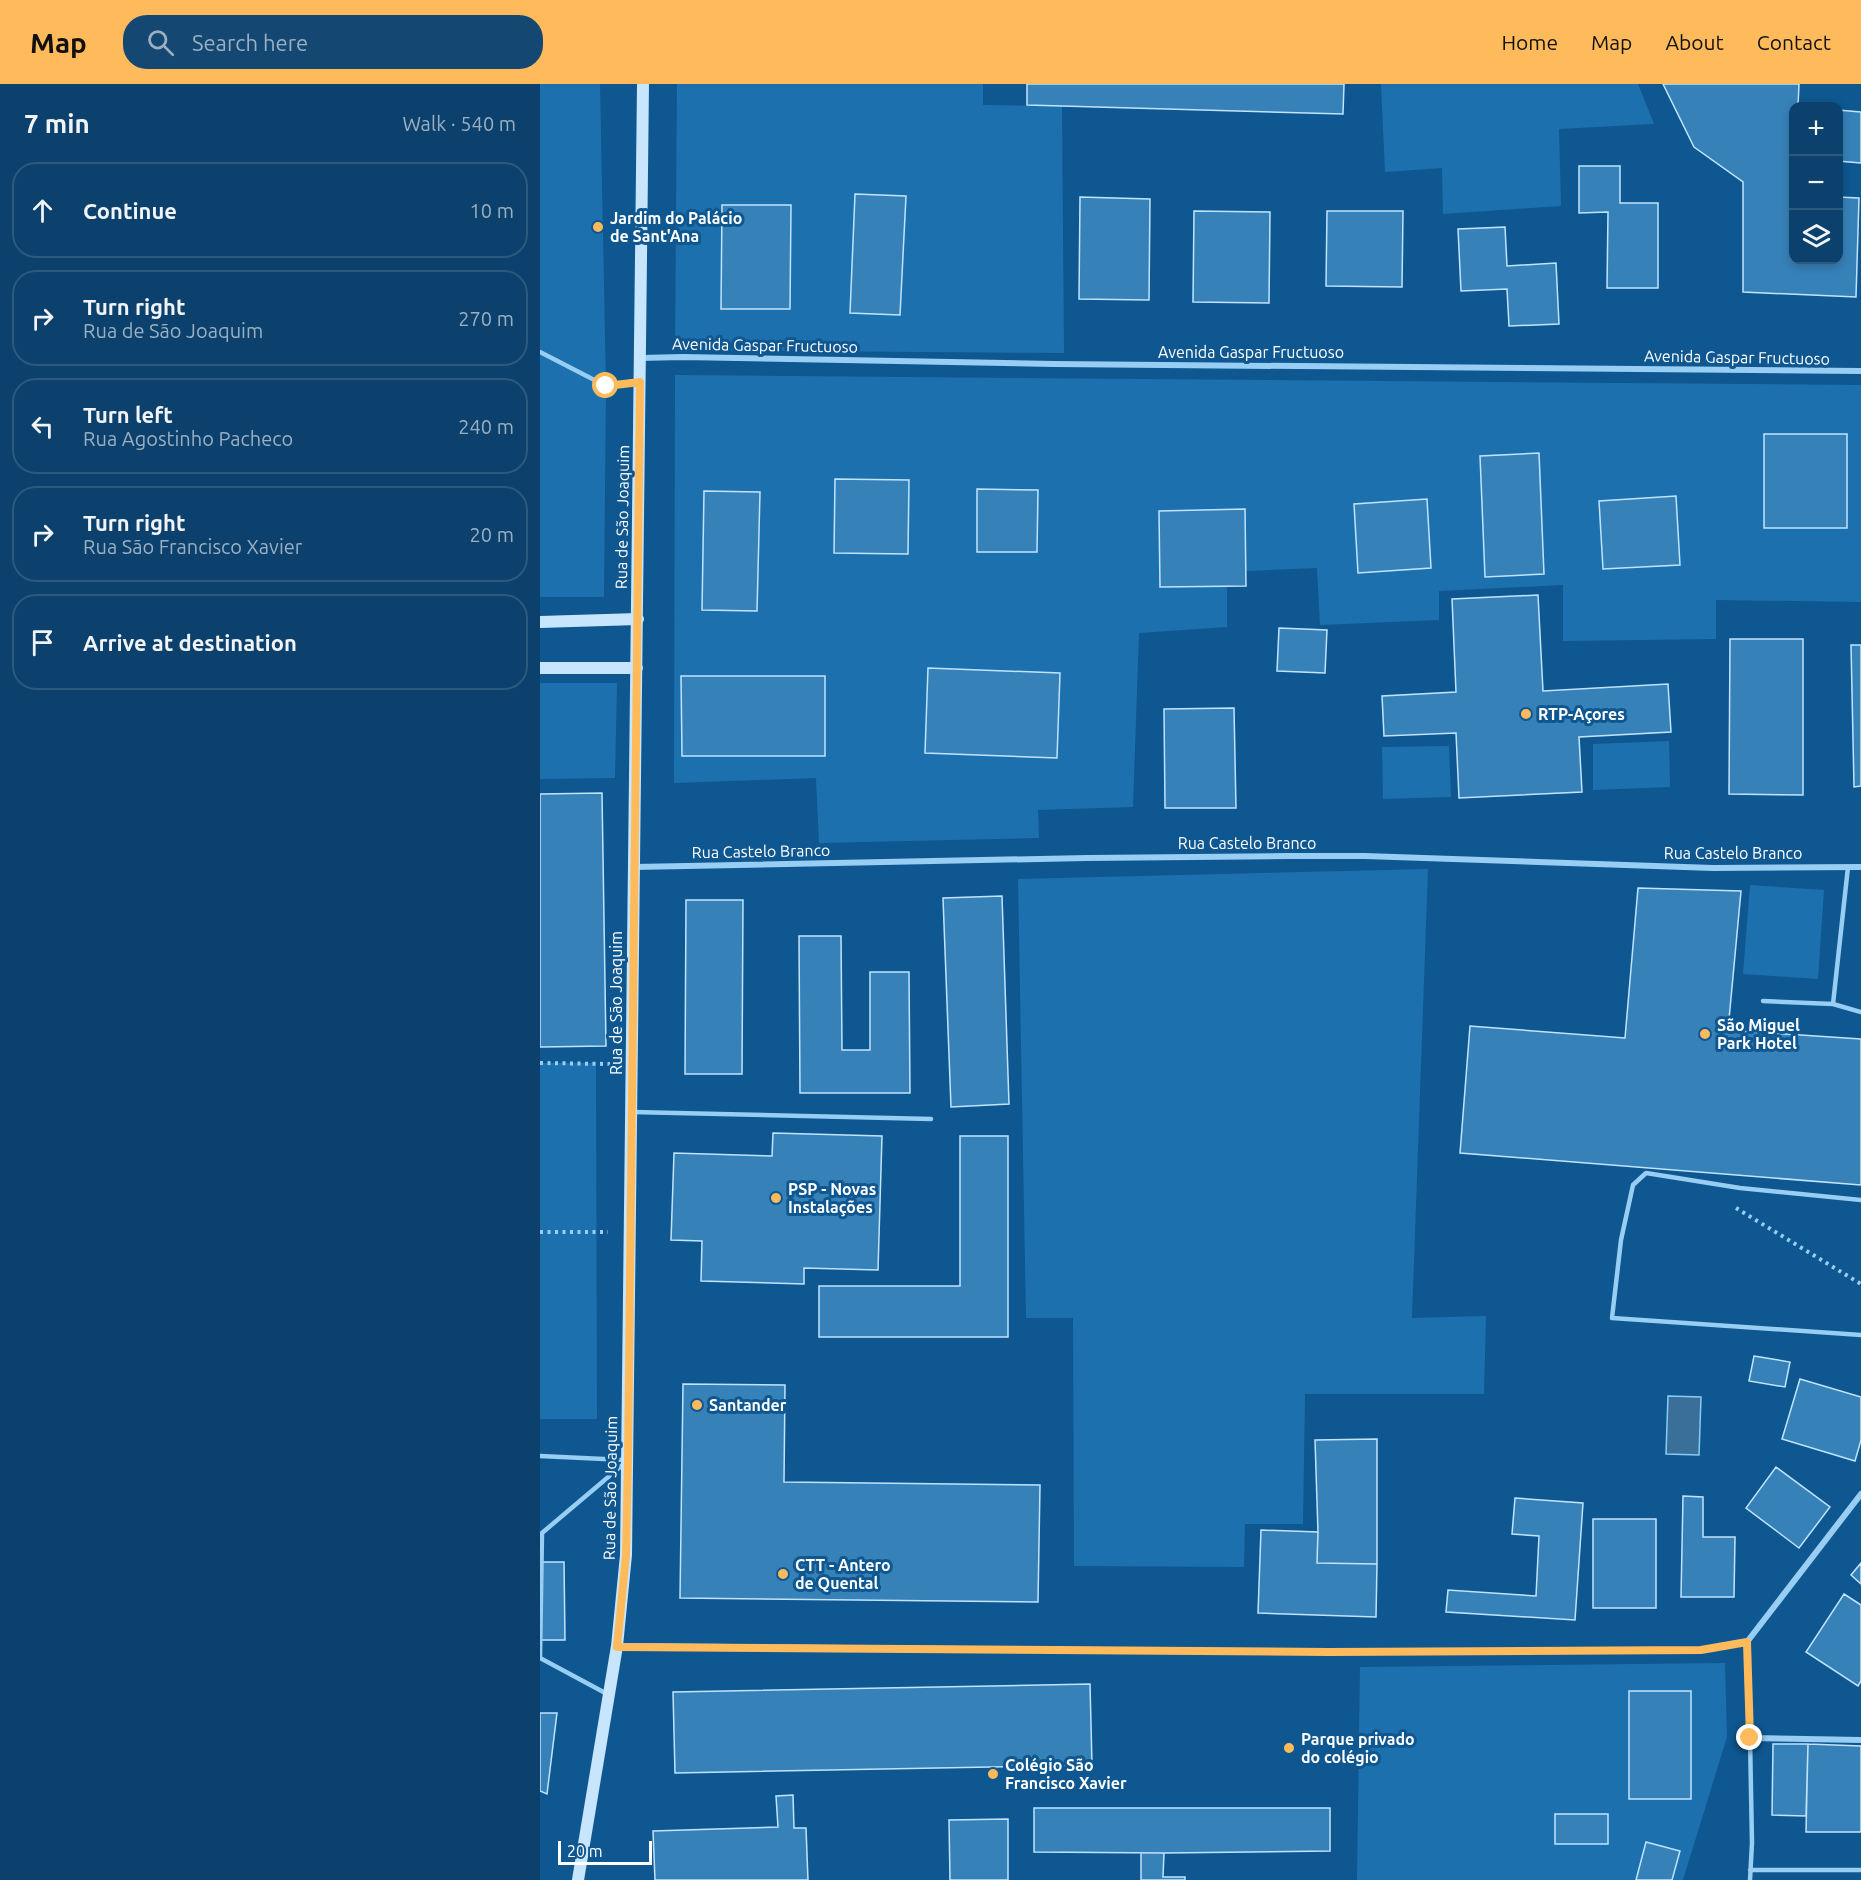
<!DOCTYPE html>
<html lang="en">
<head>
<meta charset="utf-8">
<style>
  body { margin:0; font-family:Ubuntu,sans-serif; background:#144872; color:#f1f3f6 }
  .controls { position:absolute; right:18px; top:18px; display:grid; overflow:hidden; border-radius:12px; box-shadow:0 3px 9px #0003 }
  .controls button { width:54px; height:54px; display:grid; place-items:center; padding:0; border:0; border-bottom:2px solid #2b5a7f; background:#0b416c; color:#f1f3f6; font:30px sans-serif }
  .scale { position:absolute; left:18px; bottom:15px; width:94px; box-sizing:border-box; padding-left:6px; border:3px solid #fff; border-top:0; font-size:16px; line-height:21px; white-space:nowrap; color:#fff; -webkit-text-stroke:4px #0f5790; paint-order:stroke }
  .stop { position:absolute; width:18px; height:18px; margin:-14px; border:4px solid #ffbb5b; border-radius:50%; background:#fff }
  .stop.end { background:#ffbb5b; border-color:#fff; box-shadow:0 2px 6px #0008 }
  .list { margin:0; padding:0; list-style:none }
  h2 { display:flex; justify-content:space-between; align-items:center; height:78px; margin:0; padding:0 24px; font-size:26px }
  h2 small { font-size:20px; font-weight:400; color:#9aafc2 }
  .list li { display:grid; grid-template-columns:39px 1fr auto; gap:18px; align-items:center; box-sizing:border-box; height:96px; margin:0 12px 12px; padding:0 12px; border:2px solid #2b5a7f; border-radius:24px }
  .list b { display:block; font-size:22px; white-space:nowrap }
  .list p { margin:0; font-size:20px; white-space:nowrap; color:#9aafc2 }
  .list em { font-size:20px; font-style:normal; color:#9aafc2 }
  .icon { flex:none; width:33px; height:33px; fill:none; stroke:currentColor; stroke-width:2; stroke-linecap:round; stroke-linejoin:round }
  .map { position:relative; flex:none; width:1321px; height:1796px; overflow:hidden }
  header { display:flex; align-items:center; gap:36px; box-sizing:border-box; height:84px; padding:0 30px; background:#ffbb5b; color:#111 }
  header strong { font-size:28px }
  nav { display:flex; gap:33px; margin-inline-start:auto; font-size:21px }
  .search { width:420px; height:54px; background:#144872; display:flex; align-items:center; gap:15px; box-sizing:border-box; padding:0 21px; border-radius:24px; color:#9aafc2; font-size:22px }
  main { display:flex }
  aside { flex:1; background:#0b416c }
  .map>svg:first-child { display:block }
</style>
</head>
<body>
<header>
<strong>Map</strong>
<div class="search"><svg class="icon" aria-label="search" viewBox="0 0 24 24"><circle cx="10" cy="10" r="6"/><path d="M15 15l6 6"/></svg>Search here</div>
<nav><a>Home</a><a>Map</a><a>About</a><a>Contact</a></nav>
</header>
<main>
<aside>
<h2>7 min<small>Walk · 540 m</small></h2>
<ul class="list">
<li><svg class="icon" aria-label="ahead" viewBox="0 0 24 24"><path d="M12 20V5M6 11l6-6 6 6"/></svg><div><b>Continue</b></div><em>10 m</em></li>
<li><svg class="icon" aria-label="right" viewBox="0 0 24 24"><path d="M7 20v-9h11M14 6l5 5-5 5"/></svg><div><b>Turn right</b><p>Rua de São Joaquim</p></div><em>270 m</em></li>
<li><svg class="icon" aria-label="left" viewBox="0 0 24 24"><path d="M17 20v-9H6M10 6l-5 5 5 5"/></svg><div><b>Turn left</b><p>Rua Agostinho Pacheco</p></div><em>240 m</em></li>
<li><svg class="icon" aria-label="right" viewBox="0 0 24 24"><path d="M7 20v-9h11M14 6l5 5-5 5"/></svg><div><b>Turn right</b><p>Rua São Francisco Xavier</p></div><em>20 m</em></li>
<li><svg class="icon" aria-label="arrive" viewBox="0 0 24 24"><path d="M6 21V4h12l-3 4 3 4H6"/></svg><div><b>Arrive at destination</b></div></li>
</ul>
</aside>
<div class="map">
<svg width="1321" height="1796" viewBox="0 0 1321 1796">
  <rect width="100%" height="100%" fill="#0f5790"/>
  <path fill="#1d70ae" d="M0,0H60L66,302L64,513H0Z
    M137,0H443V21L522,22L524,269L135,266Z
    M841,0H1098L1114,40L1019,45L1021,122L903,130L902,84L845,88Z
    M135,291L1321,301V518L1176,516V555L1023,557V501L899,507V536L780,541L777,484L687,488V543L599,549L593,723L498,726L499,754L279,759L276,694L134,699Z
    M0,599H77L75,694L0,695Z
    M1129,657L1130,703L1053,706V660Z
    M909,662L911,713L843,715L842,663Z
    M888,785L872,1234L946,1232L944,1310H765L763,1440H705L704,1483L534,1482L533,1234H486L478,795Z
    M1210,801L1284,806L1278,895L1203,890Z
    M0,979H56L57,1335H0Z
    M1185,1579L1187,1653L1143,1796H817L820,1583Z"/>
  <path fill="#3a6f99" stroke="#89caf7" stroke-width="1.5" d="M1128,1312L1161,1313L1159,1371L1126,1370Z"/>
  <path fill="#3781b9" stroke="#c0e4fe" stroke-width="1.5" d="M487,0H804L803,30L487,21Z
    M1123,0H1259L1258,22H1254V176H1298V113L1319,114L1316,213L1203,208V98L1154,63Z
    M1298,26L1321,28V79L1298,77Z
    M1039,82H1080V119H1118V204H1067L1068,128L1039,129Z
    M315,110L366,112L360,231L310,229Z
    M540,113L610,115L609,216L539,215Z
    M182,121H251L250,225H181Z
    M654,127L730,128L729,219L653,218Z
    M787,127H863L862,203L786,202Z
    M965,143L967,182L1016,179L1019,240L969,242L967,205L921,207L918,145Z
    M1224,350H1307V444H1224Z
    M999,369L1004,490L945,493L940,372Z
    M295,395L369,396L368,470L294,469Z
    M437,405L498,406L497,468H437Z
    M164,407L220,408L217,527L162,526Z
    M1136,412L1140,481L1063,485L1059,417Z
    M887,415L891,484L818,489L814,420Z
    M705,425L706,502L620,503L619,427Z
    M998,511L1003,607L1128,600L1131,648L1039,653L1042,708L919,714L916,649L844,652L842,612L916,608L912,515Z
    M739,544L787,546L785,589L737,587Z
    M1190,555H1263V711L1189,710Z
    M1311,561H1321V702L1314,703Z
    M388,584L520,589L517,674L385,669Z
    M141,592H285V672H142Z
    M694,624L696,724H625L624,625Z
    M62,709L66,962L0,963V710Z
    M1098,804L1201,807L1188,946L1321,955V1101L920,1069L930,942L1085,954Z
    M462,812L469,1020L411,1023L403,814Z
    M146,816H203L202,990H145Z
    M259,852H301L302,966H330V888H369L370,1009H260Z
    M233,1049L342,1052L338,1186L264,1184V1200L161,1197L162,1157L131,1156L134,1069L232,1072Z
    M420,1052H468V1253H279V1202H420Z
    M1214,1272L1250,1278L1245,1303L1209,1297Z
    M1260,1295L1321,1313V1356L1315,1377L1242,1355Z
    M143,1300L245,1301L244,1398L500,1401L498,1518L140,1514Z
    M837,1355V1480L777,1479L778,1448L775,1356Z
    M1236,1383L1290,1423L1259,1464L1206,1424Z
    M1143,1412L1163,1413V1453H1195L1194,1513H1141Z
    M975,1414L1043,1419L1035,1536L906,1528L908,1506L996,1512L999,1452L972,1450Z
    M1053,1435H1116V1524H1053Z
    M721,1446L778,1448L777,1479L837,1480L836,1533L718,1529Z
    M0,1478H24L25,1556H0Z
    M1321,1479V1500L1311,1491Z
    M1304,1510L1321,1521V1597L1318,1602L1266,1568Z
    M550,1600L552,1681L135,1689L133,1608Z
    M1089,1607H1151V1715H1089Z
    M0,1629H17L7,1710L0,1707Z
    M1233,1660H1268L1266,1732L1232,1731Z
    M1268,1660L1321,1662V1748H1266Z
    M253,1711L254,1744H266L268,1796H115L113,1747L238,1743L236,1712Z
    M494,1724H790V1767L624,1769L494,1768Z
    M1015,1730H1068V1760H1015Z
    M468,1735V1796H410L409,1736Z
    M1106,1758L1140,1767L1132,1796H1096Z
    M601,1769H624L623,1793H645V1796H601Z"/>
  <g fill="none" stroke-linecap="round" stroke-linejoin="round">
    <path stroke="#98cdf4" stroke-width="4" stroke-dasharray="3 4.5" stroke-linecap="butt" d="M0,979L71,980
      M1196,1124L1321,1200
      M0,1148H68"/>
    <path stroke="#98cdf4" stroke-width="4.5" d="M0,268L66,302L98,298
      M1223,917L1293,920L1321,928
      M1293,920L1308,783
      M92,1028L391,1035
      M1321,1116L1200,1104L1106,1089L1093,1101L1081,1156L1072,1234L1321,1251
      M0,1372L85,1376
      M69,1611L0,1574L2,1449L86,1378
      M1210,1654L1212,1759L1210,1796
      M1210,1786H1321"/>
    <path stroke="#98cdf4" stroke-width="6" d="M100,274L143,273L514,280L1321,287
      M94,783L547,774L749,772H825L1173,784L1321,783
      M1207,1558L1210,1654L1321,1656
      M1207,1558L1321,1410
      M77,1562L788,1568L1160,1566L1207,1558"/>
    <path stroke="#c7e5fd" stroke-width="12" d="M0,538L98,535
      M0,584H97
      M38,1796L77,1562L86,1471L103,0"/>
  </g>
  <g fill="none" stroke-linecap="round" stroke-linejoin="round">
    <path stroke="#ffbb5b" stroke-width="8" d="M66,302L100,298L88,1376L86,1471L77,1563L788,1568L1161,1566L1207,1558L1210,1654"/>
  </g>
  <g fill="#ffbb5b" stroke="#0f5790" stroke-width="2">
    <circle cx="58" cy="143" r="6"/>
    <circle cx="986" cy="630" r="6"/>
    <circle cx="1165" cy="950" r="6"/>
    <circle cx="236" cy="1114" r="6"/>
    <circle cx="157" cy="1321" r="6"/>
    <circle cx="243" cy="1490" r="6"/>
    <circle cx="749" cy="1664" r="6"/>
    <circle cx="453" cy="1690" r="6"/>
  </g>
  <g text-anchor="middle" stroke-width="6" stroke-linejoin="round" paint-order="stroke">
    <g font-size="16" font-weight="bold" fill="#fff" stroke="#0f5790" text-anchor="start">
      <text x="70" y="140">Jardim do Palácio<tspan x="70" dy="18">de Sant'Ana</tspan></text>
      <text x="998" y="636">RTP-Açores</text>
      <text x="1177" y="947">São Miguel<tspan x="1177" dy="18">Park Hotel</tspan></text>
      <text x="248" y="1111">PSP - Novas<tspan x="248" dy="18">Instalações</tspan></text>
      <text x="169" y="1327">Santander</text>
      <text x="255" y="1487">CTT - Antero<tspan x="255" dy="18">de Quental</tspan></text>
      <text x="761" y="1661">Parque privado<tspan x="761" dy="18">do colégio</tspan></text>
      <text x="465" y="1687">Colégio São<tspan x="465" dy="18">Francisco Xavier</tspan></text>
    </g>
    <g font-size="16" fill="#fff" stroke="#0f5790">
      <text transform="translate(225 261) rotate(1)" y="6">Avenida Gaspar Fructuoso</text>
      <text x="711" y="274">Avenida Gaspar Fructuoso</text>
      <text transform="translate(1197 273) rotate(1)" y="6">Avenida Gaspar Fructuoso</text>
      <text transform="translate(82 433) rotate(-89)" y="6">Rua de São Joaquim</text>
      <text x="707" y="765">Rua Castelo Branco</text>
      <text transform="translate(221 767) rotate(-1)" y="6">Rua Castelo Branco</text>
      <text x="1193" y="775">Rua Castelo Branco</text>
      <text transform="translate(76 919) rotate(-90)" y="6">Rua de São Joaquim</text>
      <text transform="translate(70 1404) rotate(-89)" y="6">Rua de São Joaquim</text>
    </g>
  </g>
</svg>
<div class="controls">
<button>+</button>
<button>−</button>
<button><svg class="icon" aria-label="layers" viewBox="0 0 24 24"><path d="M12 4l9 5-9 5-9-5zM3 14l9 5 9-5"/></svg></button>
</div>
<div class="scale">20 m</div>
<div class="stop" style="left:66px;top:302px"></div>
<div class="stop end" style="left:1210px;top:1654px"></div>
</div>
</main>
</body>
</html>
